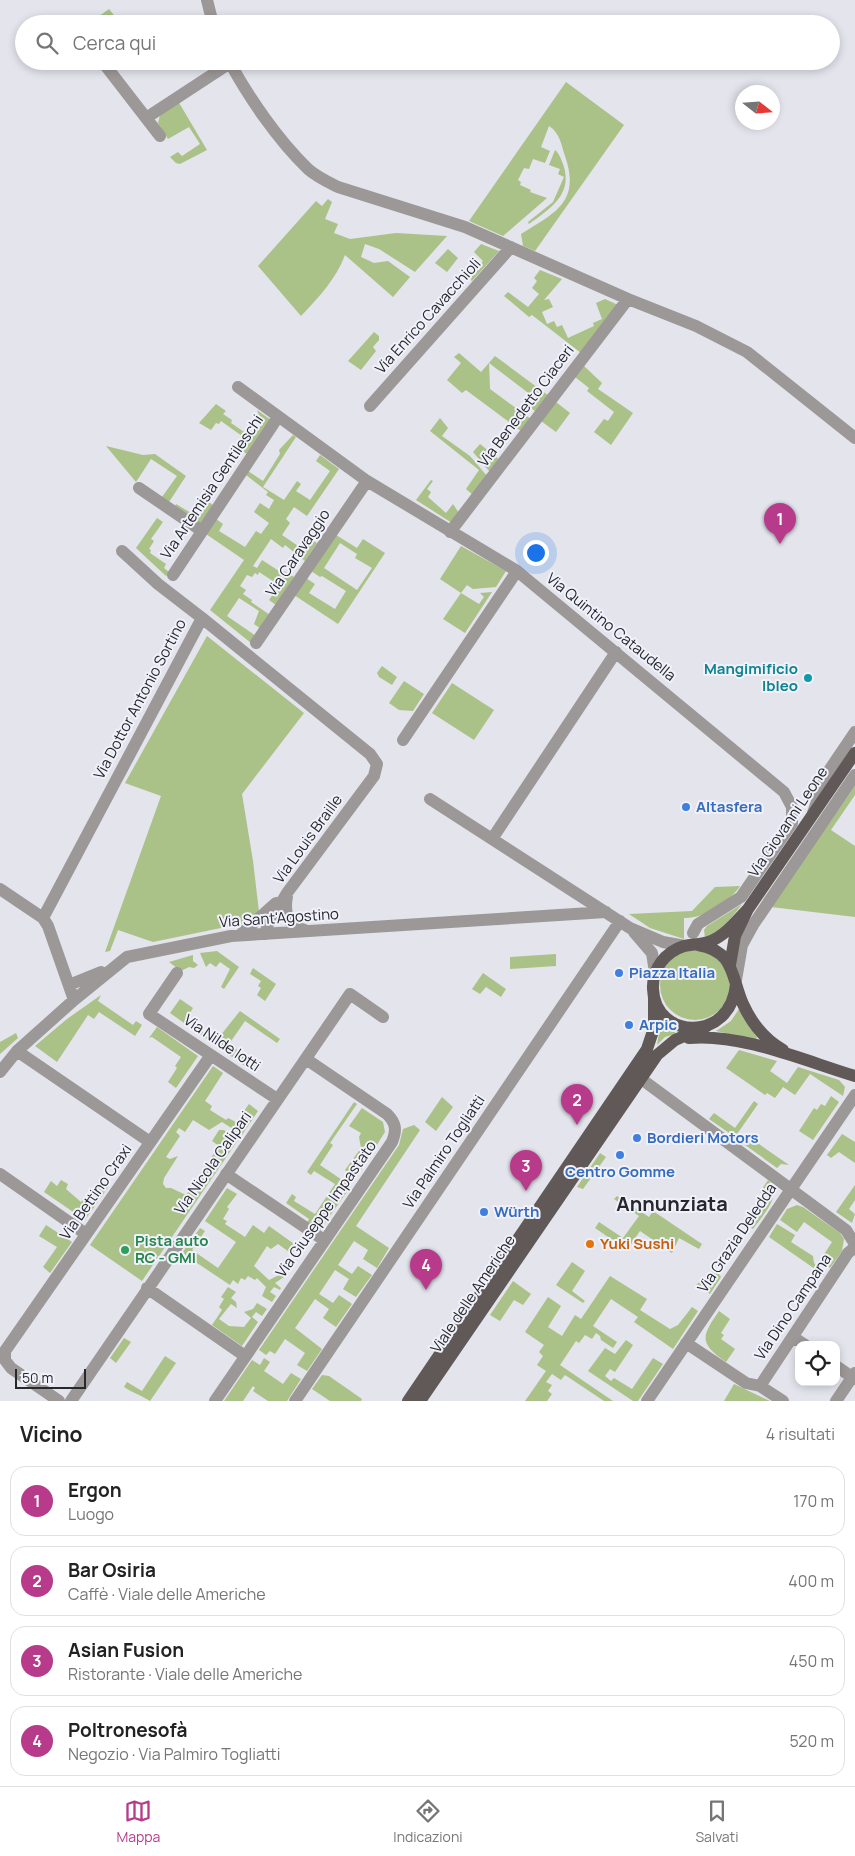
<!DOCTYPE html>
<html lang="it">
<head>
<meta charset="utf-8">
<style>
  body { margin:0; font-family:Manrope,sans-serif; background:#f2f2f2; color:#222 }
  .controls { position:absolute; right:15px; bottom:15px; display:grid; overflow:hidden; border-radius:10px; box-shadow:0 2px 8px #0003 }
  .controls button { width:45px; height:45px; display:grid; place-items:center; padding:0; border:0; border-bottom:1px solid #e0e0e0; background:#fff; color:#222; font:25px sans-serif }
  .compass { position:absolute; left:735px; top:85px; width:45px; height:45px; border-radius:50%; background:#fff; box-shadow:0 2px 8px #0003; rotate:107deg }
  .scale { position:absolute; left:15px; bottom:12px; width:71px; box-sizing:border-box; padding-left:5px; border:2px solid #27282b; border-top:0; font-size:14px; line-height:18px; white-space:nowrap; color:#27282b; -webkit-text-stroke:4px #f0f1fa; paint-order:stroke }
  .you { position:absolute; left:535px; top:552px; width:18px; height:18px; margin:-12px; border:4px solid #fff; border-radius:50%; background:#1a73e8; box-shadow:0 0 0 8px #1a73e833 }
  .badge { display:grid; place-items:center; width:32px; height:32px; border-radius:50%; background:#b83b8b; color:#fff; font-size:16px; font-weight:700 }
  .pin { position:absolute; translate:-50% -41px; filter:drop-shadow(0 1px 2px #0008) }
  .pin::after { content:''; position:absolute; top:26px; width:18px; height:15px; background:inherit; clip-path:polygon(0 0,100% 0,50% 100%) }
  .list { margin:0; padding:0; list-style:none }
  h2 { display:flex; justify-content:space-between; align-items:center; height:65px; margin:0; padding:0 20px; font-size:21px }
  h2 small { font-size:16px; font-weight:400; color:#767676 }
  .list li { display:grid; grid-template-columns:32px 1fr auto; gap:15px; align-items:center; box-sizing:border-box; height:70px; margin:0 10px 10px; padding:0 10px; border:1px solid #e0e0e0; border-radius:15px }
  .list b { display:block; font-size:19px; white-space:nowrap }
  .list p { margin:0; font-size:16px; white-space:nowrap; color:#767676 }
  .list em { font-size:16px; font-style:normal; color:#767676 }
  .icon { flex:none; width:28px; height:28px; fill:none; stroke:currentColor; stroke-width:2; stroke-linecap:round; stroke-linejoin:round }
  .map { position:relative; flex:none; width:855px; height:1401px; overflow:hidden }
  .search { position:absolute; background:#fff; box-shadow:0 2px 8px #0003; left:15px; right:15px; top:15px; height:55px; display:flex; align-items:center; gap:12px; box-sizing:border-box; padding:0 18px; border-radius:28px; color:#767676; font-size:19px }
  .sheet { height:385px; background:#fff }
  nav { display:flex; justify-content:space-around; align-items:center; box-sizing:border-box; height:70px; border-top:1px solid #e0e0e0; background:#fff; font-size:14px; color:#767676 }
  nav a { display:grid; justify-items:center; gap:2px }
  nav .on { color:#b83b8b }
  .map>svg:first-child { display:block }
</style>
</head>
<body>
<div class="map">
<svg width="855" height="1401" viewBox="0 0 855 1401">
  <rect width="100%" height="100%" fill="#e3e4ec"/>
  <path fill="#aac188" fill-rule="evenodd" d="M109,9L121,24H109L106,21L103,24H88Z
    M566,82L624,125L535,251L523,246L521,234C555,213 581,202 565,156C561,144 560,133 549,126L541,147L550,151L545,163L533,159L529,169L524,168L518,180L521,182L520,185L531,190L530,192L547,198L503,236L469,221Z
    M178,101L207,150L180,164L176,163L170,157L178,152L182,156L200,144L189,127L168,139L158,123L160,115Z
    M555,150C559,153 562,161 564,167C572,195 550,209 529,224L528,222L553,202L564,177L558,174L560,169L549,165Z
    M328,199L332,202L325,219L338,224L334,233L350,239L396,233L447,236L415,272L379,249L365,244L361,257L374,263L388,261L410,277L393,297L345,255C336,279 319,297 301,316L258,266L316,201L322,206Z
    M481,244L499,251L472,281L469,278L483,261L474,252Z
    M448,249L458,258L447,272L435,263Z
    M540,270L562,279L544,300L549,299L553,307L542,312L547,324L554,321L557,327L562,325L568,338L594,326L593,323L602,319L596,303L605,299L618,305L581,353L532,315L529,317L504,296L508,292L528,307L539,294L532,288L537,281L534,278Z
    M374,332L379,336V340L373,347L376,351L361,370L348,361Z
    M459,353L481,372L495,356L549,396L536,412L530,407L527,392L489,363L490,389L531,419L521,431L466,390L462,393L447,380L461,363L454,357Z
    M584,366L602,383L598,389L633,413L611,445L594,432L604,419L608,421L614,412L587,391L589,388L575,377Z
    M556,402L570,413L556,432L541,421Z
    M216,404L226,411L223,414L232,420L231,423L247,434L263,425L257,410L271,420L247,454L235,446L242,436L221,421L219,424L216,423L211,430L199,423Z
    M440,418L448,428L442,436L470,456L487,476L473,495L466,489L479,470L430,431Z
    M293,435L296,437L263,487L284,500L297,481L301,484L296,491L310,500L330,471L316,461L320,455L339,469L307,516L294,507L286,519L290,523L282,535L304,550L311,539L317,543L305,561L285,545L283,548L271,539L253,566L257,568L262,560L282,573L284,571L294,577L276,605L269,600L279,585L259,572L258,575L255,573L252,577L247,575L240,586L246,590L243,594L252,600L251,602L270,615L261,629L254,624L259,611L239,598L227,616L256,636L251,643L210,610L244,560L206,534L216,519L223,524L219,531L245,547L256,531L261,534L269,523L254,512L260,503L269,509L274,500L266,495L268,492L246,475L248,471L263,481L280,454L279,450Z
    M480,444L500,460L490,472L473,452Z
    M106,446L143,455L155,454L186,476L169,502L162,497L177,476L151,459L136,482Z
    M431,480L433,481L427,489L431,492L428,497L446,513L453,504L459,513L452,523L416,500Z
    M207,501L213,505L200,524L175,506L176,504L196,516Z
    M157,518L163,522L151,539L154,541L149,549L151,550L150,553L166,564L164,568L169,572L166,576L136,548Z
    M336,535L357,548L363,539L385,553L338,624L294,595L306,578L315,584L309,593L335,609L346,591L322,576L320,577L311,571ZM340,543L357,554L355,558L372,568L357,590L324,568Z
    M461,546L506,571L496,587L473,589L467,585L461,593L479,604L484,597L480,593L492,592L465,633L443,619L461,593L440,579Z
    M207,636L304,713L242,794L253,861L259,912L245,923L153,942L118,930L110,951L105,952L161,796L125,783Z
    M382,666L397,677L392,685L379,677L377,673Z
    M404,681L424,694L413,711L399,710L389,703Z
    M452,683L494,710L474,740L432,713Z
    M855,786V795L831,830L855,846V917L771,907Z
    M740,886C730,902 703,919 684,918V939L650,928L629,914L692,911L715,887Z
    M742,904C731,919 722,930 705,938L704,930L707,926Z
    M660 985a35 35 0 1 1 70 0a35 35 0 1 1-70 0Z
    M217,951L239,967L224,989L221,987L230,969L220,962L216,967L210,963L206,967L200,953Z
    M556,954V966L510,969V957Z
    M193,955V961L198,965L194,968L189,967L181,971L169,962Z
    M253,968L276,984L265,1001L257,995L261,988L258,986L261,981L250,974Z
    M483,973L506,989L501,997L486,987L480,994L472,989Z
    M101,995L98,1001L133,1025L136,1021L142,1025L135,1036L99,1012L94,1019L88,1015L57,1062L35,1046L67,1019Z
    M180,999L193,1008L186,1019L216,1041L240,1011L280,1039L277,1043L245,1021L229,1044L257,1064L252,1071L170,1013Z
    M739,1009L757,1037L756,1040L716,1031L731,1021Z
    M661,1021L675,1031V1034L665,1037L657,1045Z
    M157,1027L198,1056L176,1088L168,1082L177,1068L175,1066L181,1057L152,1037L149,1038Z
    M16,1033L18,1038L0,1054V1042Z
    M739,1050L777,1061L770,1071L787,1083L798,1067L839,1080L845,1087L843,1096L810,1074L795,1095L783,1087L775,1098L767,1093L765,1095L726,1068Z
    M213,1066L223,1073L205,1101L212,1106L210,1110L226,1120L228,1118L236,1122L249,1104L258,1111L242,1135L222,1122L209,1130L193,1120L185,1132L179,1128L176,1132L180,1136L166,1157L170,1159L178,1156L164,1178L163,1184L166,1188H171L186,1195L219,1146L212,1141L219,1130H224L238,1140L142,1281L90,1245Z
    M831,1096L839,1102L813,1140L799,1131L814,1108L817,1110L821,1104L825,1106Z
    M442,1097L453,1107L436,1131L425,1122Z
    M754,1101L758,1104L735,1137L709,1119L714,1113L735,1128Z
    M354,1102L357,1104L330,1143L333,1145L320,1165L351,1186L318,1233L306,1224L309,1219L286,1203L292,1194L296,1197L294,1201L315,1214L335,1184L314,1171L311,1175L307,1172Z
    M362,1108L383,1122L385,1132L356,1178L345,1170L361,1148L359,1137L361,1133L349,1126Z
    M414,1125L420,1130L356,1226L389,1248L377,1268L363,1259L368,1250L354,1241L338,1265L352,1274L358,1266L372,1275L356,1297L343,1289L349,1279L335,1270L319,1294L333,1303L339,1295L352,1304L336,1327L323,1318L329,1309L315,1299L295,1328L322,1349L307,1371L297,1365L305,1353L285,1339L275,1354L270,1351L266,1355L259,1350L399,1145L403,1129Z
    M842,1134L855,1142V1163L839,1152L831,1158L827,1155Z
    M746,1135L789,1165L781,1164L777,1168L741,1142Z
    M600,1153L606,1157L583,1189L577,1187Z
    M61,1180L68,1184L66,1189L81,1202L100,1180L109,1186L85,1220L44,1192L51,1181L57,1186Z
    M768,1180C784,1195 762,1216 753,1229L748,1225L768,1197L760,1192Z
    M855,1185V1200L849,1209L855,1214L852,1223L836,1212Z
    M227,1188L237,1194L227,1207L229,1209L223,1219L227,1221L225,1224L245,1237L253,1225L264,1233L269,1226L297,1246L292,1254L278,1244L271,1249L267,1246L254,1266L269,1280L283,1273L284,1277L275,1283L281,1288L280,1290L274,1287L270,1292L276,1296L272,1302L262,1296L266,1287L257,1278L255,1280L248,1276L245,1280L241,1278L238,1284L233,1280L230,1285L182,1253L200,1228L205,1231L192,1250L218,1268L236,1242L205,1221Z
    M617,1196L649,1217L653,1211L702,1244L699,1249L679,1238L672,1253L640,1231L627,1250L595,1228L599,1222L623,1238L639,1216L614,1199Z
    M797,1205L803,1207L840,1233L844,1239L842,1251L830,1268L821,1259L832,1242L804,1222L797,1232L780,1220L787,1209Z
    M777,1224L795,1235L791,1242L813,1256L814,1263L825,1276L769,1237Z
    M46,1225L72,1242L50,1273L43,1267L57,1247L39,1236Z
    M572,1262L585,1271L572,1291L585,1301L583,1303L556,1285Z
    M715,1269L721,1277L710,1294L696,1285Z
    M610,1276L647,1299L640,1310L670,1329L678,1325L692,1307L698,1311L673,1349L634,1322L638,1317L611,1299L593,1326L617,1342L613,1348L601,1340L600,1336L596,1333L592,1339L585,1335L579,1343L576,1341L560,1365L613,1401H604L565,1375L561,1380L552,1374L546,1382L552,1385L548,1391L552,1394L547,1401H525L546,1371L537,1365L543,1356L539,1352L544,1345L525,1332L548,1297L561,1306L548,1327L562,1336L575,1315L581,1319Z
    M513,1281L531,1294L523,1305L514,1300L500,1321L490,1315Z
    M228,1287L236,1292L231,1298L236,1302L237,1308L231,1304L219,1319L229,1326L244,1327L251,1318L244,1312L253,1309L257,1303L267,1309L262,1316L256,1312L252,1317L258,1322L242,1346L212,1325L222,1310L219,1307L224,1299L221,1297Z
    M719,1311L730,1319L721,1333L724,1335L721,1339L735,1349L726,1362C699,1343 701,1337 719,1311Z
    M124,1338L131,1342L116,1363L110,1358Z
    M626,1340L633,1345L615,1372L610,1369L605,1376L611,1381L614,1378L632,1389L653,1358L663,1364L638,1401H633L588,1371L605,1348L615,1354Z
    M165,1356L176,1363L150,1401C141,1395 133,1393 124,1387L127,1382L142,1391Z
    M264,1358L270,1362L264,1371L283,1384L291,1373L301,1379L287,1401H268L253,1391L255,1388L253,1386L243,1401H224L252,1360L260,1365Z
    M322,1375L329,1376L362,1399L361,1401H330L312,1389Z
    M734,1384L770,1401H724Z"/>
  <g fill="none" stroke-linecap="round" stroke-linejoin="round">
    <path stroke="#9c9897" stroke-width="12" d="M207,0L213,24
      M102,61L160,136
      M229,61C249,98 278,140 308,169C317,177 328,182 338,187L465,227L628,299L696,326L747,352L855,438
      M146,118L230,63
      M238,387L367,481L517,571L784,792L792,807V823L741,897L698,924L693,933
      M370,406L511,247
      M139,488L202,531
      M450,532L628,299
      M122,551L158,584L202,618
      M173,575L278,417
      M256,643L367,481
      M616,652L492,839L630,928L663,942L685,946
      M403,740L517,571
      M430,799L492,839
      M813,813L826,775L855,732
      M0,889L43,918L48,926L74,1000
      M287,896C284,913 287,926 305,930
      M43,918L202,618L370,754L377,764L374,776L287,893L267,926L266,934
      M634,932L652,953L655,972
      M240,935L276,903
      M177,973L149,1014L277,1099
      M736,980L742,945L753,925L855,775
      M69,985L101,972
      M17,1051L150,1142
      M0,1072L17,1051L74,1000L127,957L231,936L606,912
      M640,1078L846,1230L855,1244
      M0,1174L86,1234
      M226,1174L324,1240
      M147,1288L245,1356
      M793,1337L805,1345
      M686,1343L746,1383L760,1386L783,1401
      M836,1366L855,1379
      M760,1386L848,1253L855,1247
      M59,1401L11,1368L5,1360V1351L211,1055
      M71,1401L350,994L383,1017
      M215,1401L392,1142C397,1130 396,1123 387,1114L306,1059
      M295,1401L620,921
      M647,1401L855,1095
      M836,1401L855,1373"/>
    <path stroke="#605957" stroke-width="12" d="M698,945C735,951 731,977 743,1004C752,1024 764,1039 783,1050
      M730,965L735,936L748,909L855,753
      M736,984C731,1043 655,1040 653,989C652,969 665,952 684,946C693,944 702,945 711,941C726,935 737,920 748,909
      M689,1038C741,1033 805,1061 855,1076
      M408,1401L647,1049L654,1028V999
      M420,1401L657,1055L675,1040L707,1026"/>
  </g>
  <circle fill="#0f9aa8" stroke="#f0f1fa" stroke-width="2" cx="808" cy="678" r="5"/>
  <g fill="#3f7fe0" stroke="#f0f1fa" stroke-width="2">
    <circle cx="686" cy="807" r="5"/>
    <circle cx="619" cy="973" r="5"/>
    <circle cx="629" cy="1025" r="5"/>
    <circle cx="637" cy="1138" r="5"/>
    <circle cx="620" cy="1155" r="5"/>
    <circle cx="484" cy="1212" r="5"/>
  </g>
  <circle fill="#e8710a" stroke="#f0f1fa" stroke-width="2" cx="590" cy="1244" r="5"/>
  <circle fill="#2e9e5b" stroke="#f0f1fa" stroke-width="2" cx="125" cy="1250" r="5"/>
  <g text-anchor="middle" stroke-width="4" stroke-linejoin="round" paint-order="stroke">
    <g font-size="15" fill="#27282b" stroke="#f0f1fa">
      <text transform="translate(428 316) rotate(-48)" y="5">Via Enrico Cavacchioli</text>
      <text transform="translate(526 406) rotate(-53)" y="5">Via Benedetto Ciaceri</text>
      <text transform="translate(212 487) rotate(-56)" y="5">Via Artemisia Gentileschi</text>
      <text transform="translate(298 553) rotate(-56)" y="5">Via Caravaggio</text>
      <text transform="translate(611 627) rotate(39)" y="5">Via Quintino Cataudella</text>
      <text transform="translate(140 699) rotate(-62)" y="5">Via Dottor Antonio Sortino</text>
      <text transform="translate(788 822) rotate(-56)" y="5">Via Giovanni Leone</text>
      <text transform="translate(308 839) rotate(-54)" y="5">Via Louis Braille</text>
      <text transform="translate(279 918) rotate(-4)" y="5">Via Sant'Agostino</text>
      <text transform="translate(222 1043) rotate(34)" y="5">Via Nilde Iotti</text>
      <text transform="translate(444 1152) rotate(-56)" y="5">Via Palmiro Togliatti</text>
      <text transform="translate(213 1163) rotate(-55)" y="5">Via Nicola Calipari</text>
      <text transform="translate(96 1192) rotate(-55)" y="5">Via Bettino Craxi</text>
      <text transform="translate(326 1209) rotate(-55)" y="5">Via Giuseppe Impastato</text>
      <text transform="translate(737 1238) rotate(-56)" y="5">Via Grazia Deledda</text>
      <text transform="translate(473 1294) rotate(-56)" y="5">Viale delle Americhe</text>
      <text transform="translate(793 1307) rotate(-56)" y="5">Via Dino Campana</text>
    </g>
    <g font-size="15" font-weight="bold" fill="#0d838f" stroke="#f0f1fa" text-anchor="end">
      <text x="798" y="674">Mangimificio<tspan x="798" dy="17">Ibleo</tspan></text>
    </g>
    <g font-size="15" font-weight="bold" fill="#366cbe" stroke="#f0f1fa" text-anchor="start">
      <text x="696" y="812">Altasfera</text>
      <text x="629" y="978">Piazza Italia</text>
      <text x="639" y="1030">Arpic</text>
      <text x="647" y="1143">Bordieri Motors</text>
      <text x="620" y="1177" text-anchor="middle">Centro Gomme</text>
      <text x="494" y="1217">Würth</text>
    </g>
    <g font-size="15" font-weight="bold" fill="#27864d" stroke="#f0f1fa" text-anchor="start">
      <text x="135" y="1246">Pista auto<tspan x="135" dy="17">RC - GMI</tspan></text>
    </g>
    <g font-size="15" font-weight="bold" fill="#c56008" stroke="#f0f1fa" text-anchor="start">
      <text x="600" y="1249">Yuki Sushi</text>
    </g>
    <g font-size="20" font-weight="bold" fill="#27282b" stroke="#f0f1fa">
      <text x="672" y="1211">Annunziata</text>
    </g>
  </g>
</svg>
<div class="controls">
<button><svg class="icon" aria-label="locate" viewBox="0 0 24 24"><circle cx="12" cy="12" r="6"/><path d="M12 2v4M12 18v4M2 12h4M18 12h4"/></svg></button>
</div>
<svg class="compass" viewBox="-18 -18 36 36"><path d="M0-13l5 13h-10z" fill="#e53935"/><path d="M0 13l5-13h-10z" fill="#767676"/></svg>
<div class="scale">50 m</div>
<div class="you"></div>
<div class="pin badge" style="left:780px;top:544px">1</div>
<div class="pin badge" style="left:577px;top:1125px">2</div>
<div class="pin badge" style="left:526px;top:1191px">3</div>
<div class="pin badge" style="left:426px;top:1290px">4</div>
<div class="search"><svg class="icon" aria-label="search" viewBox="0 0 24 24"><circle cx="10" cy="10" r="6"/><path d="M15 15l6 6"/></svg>Cerca qui</div>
</div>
<section class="sheet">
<h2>Vicino<small>4 risultati</small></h2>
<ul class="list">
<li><span class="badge">1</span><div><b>Ergon</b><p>Luogo</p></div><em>170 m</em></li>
<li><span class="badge">2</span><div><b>Bar Osiria</b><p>Caffè · Viale delle Americhe</p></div><em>400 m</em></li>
<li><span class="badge">3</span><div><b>Asian Fusion</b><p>Ristorante · Viale delle Americhe</p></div><em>450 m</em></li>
<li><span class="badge">4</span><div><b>Poltronesofà</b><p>Negozio · Via Palmiro Togliatti</p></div><em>520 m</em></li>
</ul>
</section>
<nav>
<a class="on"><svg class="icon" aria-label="map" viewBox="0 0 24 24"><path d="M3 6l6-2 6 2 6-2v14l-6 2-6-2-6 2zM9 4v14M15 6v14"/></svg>Mappa</a>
<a><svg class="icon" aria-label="directions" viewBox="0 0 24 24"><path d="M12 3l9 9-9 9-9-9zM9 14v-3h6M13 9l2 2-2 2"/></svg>Indicazioni</a>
<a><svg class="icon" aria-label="saved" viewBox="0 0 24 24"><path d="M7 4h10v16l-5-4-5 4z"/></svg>Salvati</a>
</nav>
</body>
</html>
